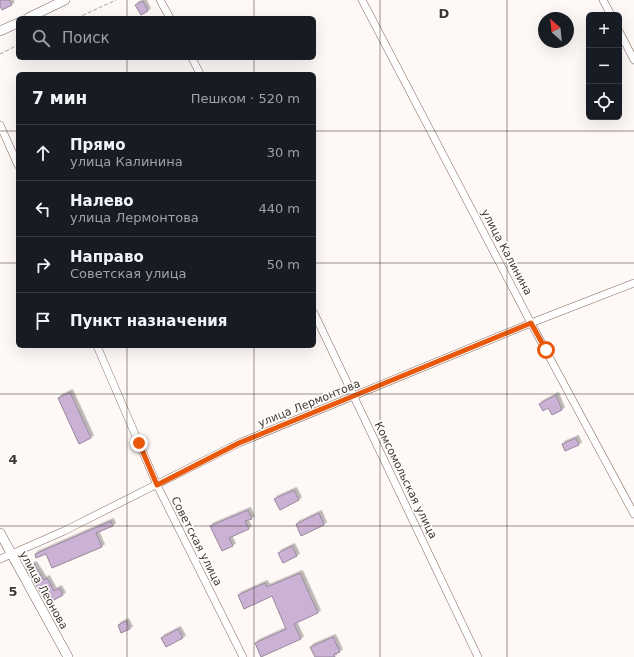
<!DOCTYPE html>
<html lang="ru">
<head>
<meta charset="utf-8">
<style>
  body { margin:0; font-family:"DejaVu Sans",sans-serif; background:#242831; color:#f1f3f6 }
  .controls { position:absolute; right:12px; top:12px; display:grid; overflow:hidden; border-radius:6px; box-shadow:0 4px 16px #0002 }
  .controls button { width:36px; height:36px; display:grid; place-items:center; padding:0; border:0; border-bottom:1px solid #363941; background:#171b24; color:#f1f3f6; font:20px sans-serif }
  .compass { position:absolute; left:538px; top:12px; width:36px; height:36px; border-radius:50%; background:#171b24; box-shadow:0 4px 16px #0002; rotate:333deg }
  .stop { position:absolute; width:12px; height:12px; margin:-9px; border:3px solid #ea580c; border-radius:50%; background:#fff }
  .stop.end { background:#ea580c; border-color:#fff; box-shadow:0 1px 4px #0008 }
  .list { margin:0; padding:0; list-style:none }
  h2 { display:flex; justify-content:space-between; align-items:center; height:52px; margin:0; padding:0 16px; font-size:17px }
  h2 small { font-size:13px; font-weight:400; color:#9ea1a6 }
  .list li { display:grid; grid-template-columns:26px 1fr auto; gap:12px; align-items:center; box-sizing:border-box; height:56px; padding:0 16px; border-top:1px solid #363941 }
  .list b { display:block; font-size:15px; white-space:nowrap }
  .list p { margin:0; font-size:13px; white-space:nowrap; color:#9ea1a6 }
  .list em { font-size:13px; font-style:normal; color:#9ea1a6 }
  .icon { flex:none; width:22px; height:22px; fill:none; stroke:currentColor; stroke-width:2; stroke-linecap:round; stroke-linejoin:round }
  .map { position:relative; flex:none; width:634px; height:657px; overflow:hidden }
  .search { position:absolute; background:#171b24; box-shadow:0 4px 16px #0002; left:16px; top:16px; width:300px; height:44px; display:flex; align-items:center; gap:10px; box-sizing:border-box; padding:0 14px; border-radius:6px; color:#9ea1a6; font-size:15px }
  .panel { position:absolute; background:#171b24; box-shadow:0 4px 16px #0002; left:16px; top:72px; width:300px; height:276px; border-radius:6px }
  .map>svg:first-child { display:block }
</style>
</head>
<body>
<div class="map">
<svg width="634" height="657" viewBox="0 0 634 657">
  <defs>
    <filter id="shadow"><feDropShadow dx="2.5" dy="-2.5" stdDeviation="0" flood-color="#0004"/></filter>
  </defs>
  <rect width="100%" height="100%" fill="#fef8f6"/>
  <path fill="#cbb1d3" stroke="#96879b" filter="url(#shadow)" d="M0,0H9L12,5L2,10L0,6Z
    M143,1L148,11L141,15L135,5Z
    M70,392L91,438L79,444L58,398Z
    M556,395L562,410L552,415L548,408L543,411L539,404Z
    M576,438L579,445L565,451L562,444Z
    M294,490L299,500L280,510L274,499Z
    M248,510L252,519L245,521L249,529L229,538L233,546L222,551L210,526Z
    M319,513L324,525L301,536L296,524Z
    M111,521L113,526L96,533L102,547L52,568L46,554L36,558L35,554Z
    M292,546L297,556L283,563L278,553Z
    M34,564L44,580L47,578L54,591L59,588L63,595L47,604L26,568Z
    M300,573L318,613L294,624L301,639L261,657L255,643L286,629L272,596L244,609L238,595L265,583L267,587Z
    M126,621L130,629L121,633L118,625Z
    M178,629L183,638L166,647L161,638Z
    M333,637L340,652L334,654L335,657H315L310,647Z"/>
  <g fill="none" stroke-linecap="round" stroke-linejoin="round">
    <defs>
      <path id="minor" d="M160,0L170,18
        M362,0L531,323L634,514
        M603,0L611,15
        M619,31L634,60
        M192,58L200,74
        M0,125L18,165
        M314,313L478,657
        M97,346L157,485L243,657
        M0,559L64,531L239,443L531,323L634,283"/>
      <path id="major" d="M28,18L65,0
        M0,31L18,23
        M0,533L68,657"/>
    </defs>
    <use href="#minor" stroke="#80695d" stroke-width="8"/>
    <use href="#major" stroke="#80695d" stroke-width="10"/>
    <path stroke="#aba4a0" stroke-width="1" stroke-dasharray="4 2" stroke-linecap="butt" d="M77,18L116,0
      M0,54L18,45"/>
    <use href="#minor" stroke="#fff" stroke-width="7"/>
    <use href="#major" stroke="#fff" stroke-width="9"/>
  </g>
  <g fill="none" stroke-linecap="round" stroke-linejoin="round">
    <path stroke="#ea580c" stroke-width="5" d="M139,443L157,485L239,443L531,323L546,350"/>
  </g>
  <path fill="none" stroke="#423832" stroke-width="1" stroke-opacity="0.55" d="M127,0V18M254,0V18M380,0V657M507,0V657M127,58V74M254,58V74M0,131H18M314,131H634M0,263H18M314,263H634M127,346V657M254,346V657M0,394H634M0,526H634"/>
  <g text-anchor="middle" stroke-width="3" stroke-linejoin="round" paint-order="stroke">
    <g font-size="11" fill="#423832" stroke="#fff">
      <text transform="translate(507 252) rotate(62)" y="4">улица Калинина</text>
      <text transform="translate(309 403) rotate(-22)" y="4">улица Лермонтова</text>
      <text transform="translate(406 480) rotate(64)" y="4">Комсомольская улица</text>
      <text transform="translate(197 541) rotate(63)" y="4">Советская улица</text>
      <text transform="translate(44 590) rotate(61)" y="4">улица Леонова</text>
    </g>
  </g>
  <g font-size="13" text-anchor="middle" font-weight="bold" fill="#423832" stroke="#fff" stroke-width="3" stroke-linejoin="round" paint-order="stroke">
    <text x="444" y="18">D</text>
    <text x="13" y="464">4</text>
    <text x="13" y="596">5</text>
  </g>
</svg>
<div class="controls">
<button>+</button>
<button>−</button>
<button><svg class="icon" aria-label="locate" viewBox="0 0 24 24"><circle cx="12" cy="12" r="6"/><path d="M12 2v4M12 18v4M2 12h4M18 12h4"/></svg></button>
</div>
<svg class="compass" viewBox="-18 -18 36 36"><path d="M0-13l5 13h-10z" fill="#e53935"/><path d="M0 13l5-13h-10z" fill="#9ea1a6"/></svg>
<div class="stop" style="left:546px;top:350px"></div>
<div class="stop end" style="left:139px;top:443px"></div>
<div class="search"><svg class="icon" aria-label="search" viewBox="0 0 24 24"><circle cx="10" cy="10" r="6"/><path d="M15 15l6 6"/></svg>Поиск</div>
<section class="panel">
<h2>7 мин<small>Пешком · 520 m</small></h2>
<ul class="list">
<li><svg class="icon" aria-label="ahead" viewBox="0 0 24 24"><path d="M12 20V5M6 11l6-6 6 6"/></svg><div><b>Прямо</b><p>улица Калинина</p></div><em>30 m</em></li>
<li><svg class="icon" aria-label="left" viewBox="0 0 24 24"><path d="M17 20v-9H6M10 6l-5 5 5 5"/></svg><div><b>Налево</b><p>улица Лермонтова</p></div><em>440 m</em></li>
<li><svg class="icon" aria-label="right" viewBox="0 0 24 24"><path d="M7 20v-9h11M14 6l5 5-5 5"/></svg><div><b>Направо</b><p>Советская улица</p></div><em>50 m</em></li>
<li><svg class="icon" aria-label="arrive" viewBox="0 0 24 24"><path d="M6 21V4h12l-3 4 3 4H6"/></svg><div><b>Пункт назначения</b></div></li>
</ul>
</section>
</div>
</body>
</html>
